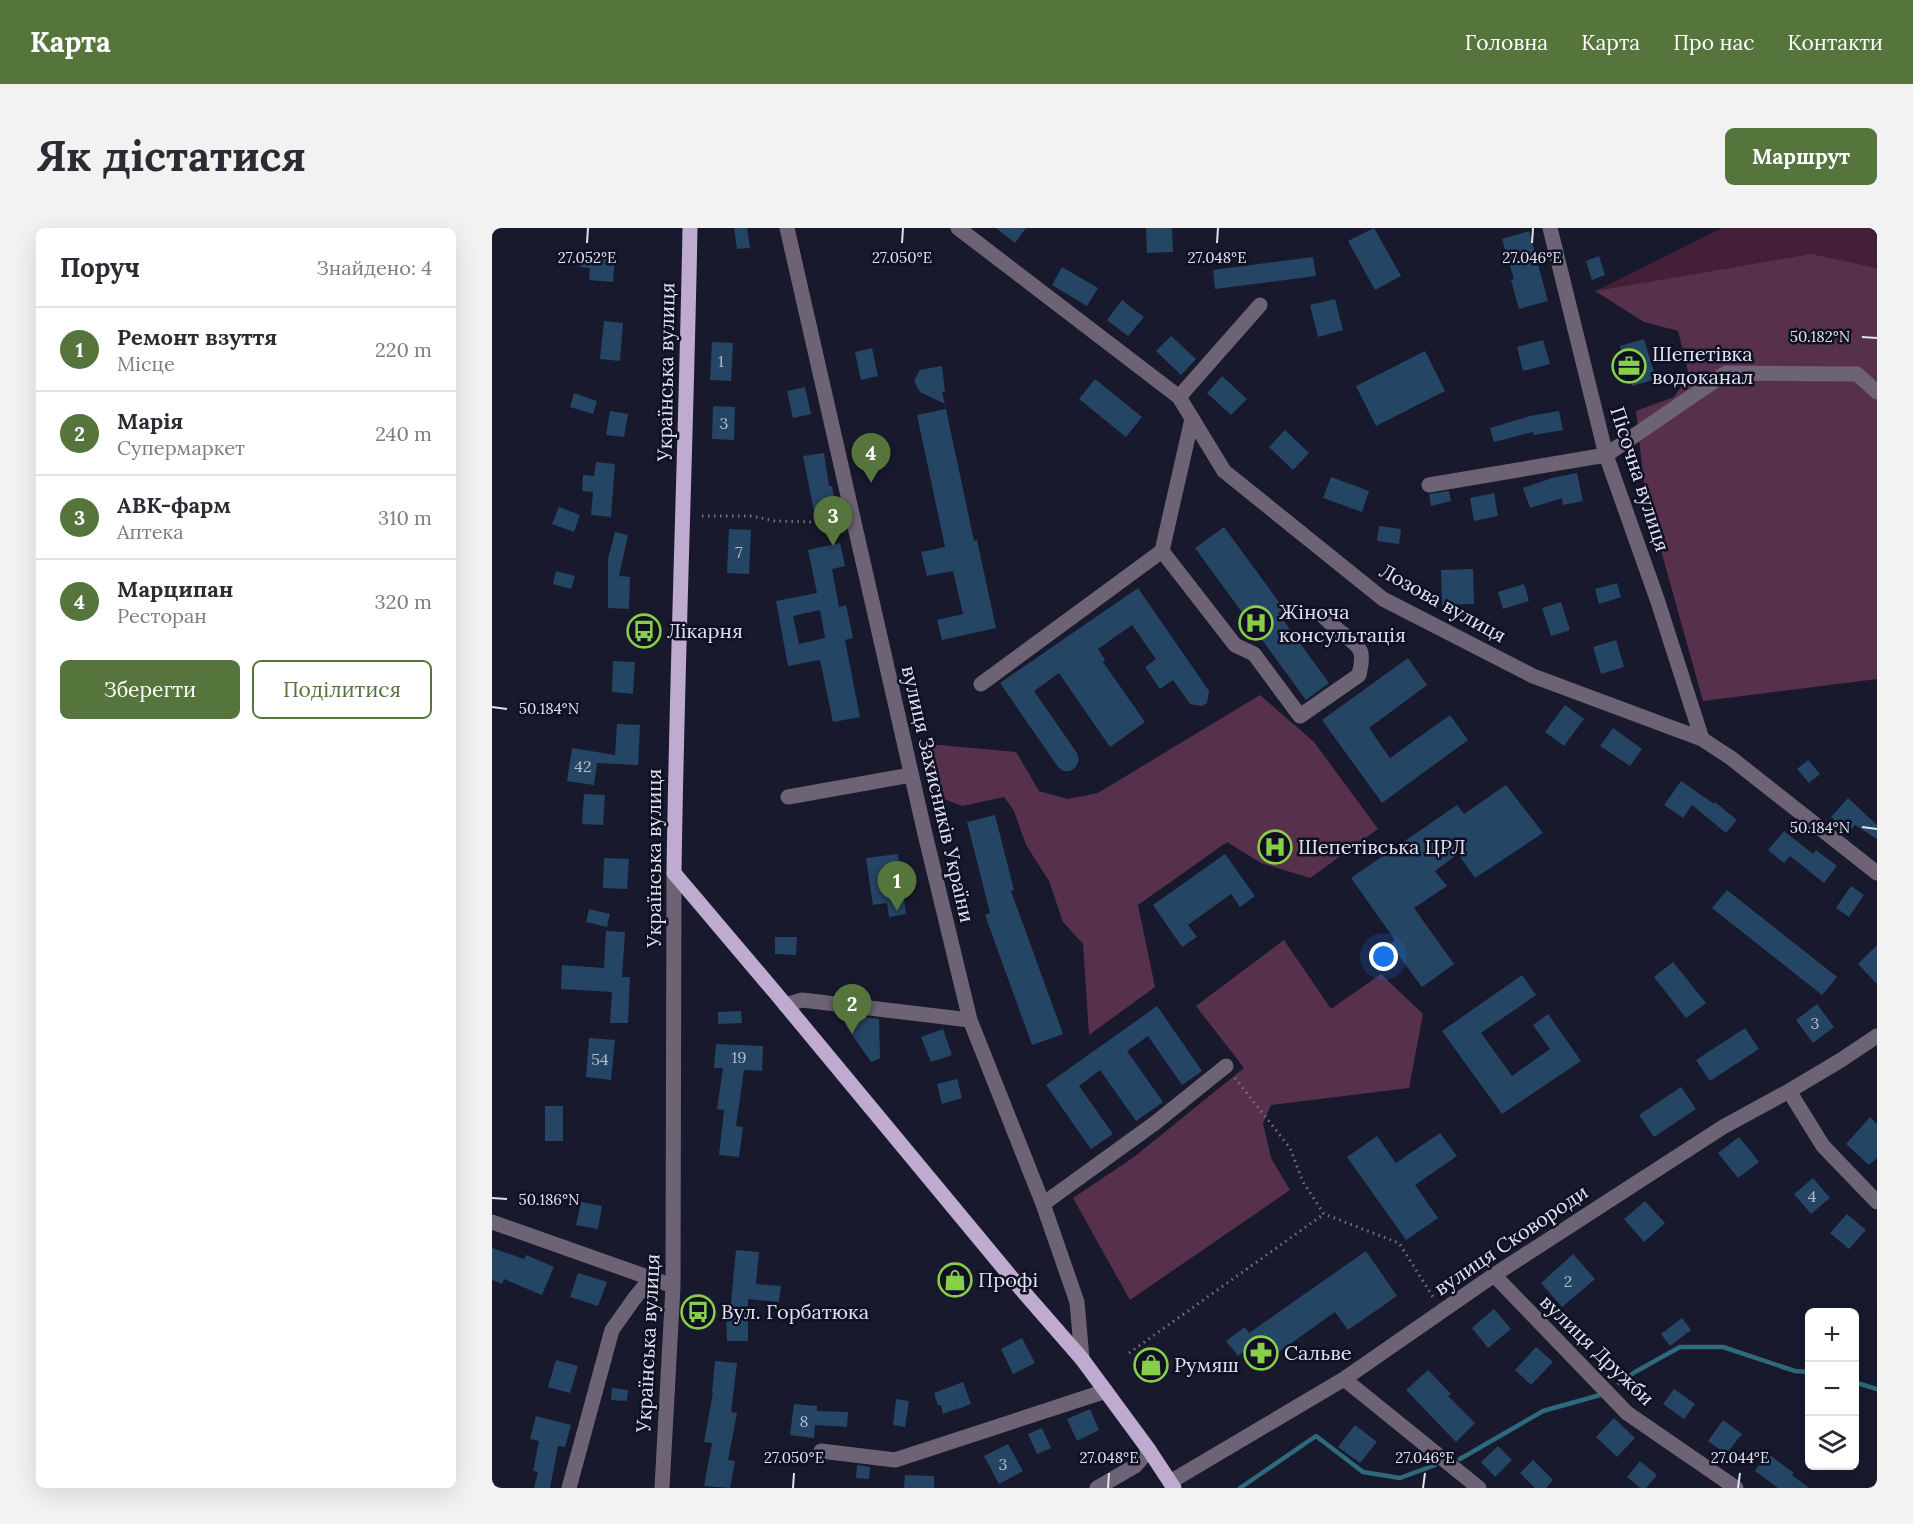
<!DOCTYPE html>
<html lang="uk">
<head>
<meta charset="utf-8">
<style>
  body { margin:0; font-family:Lora,serif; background:#f2f2f3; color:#2b2b33 }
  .controls { position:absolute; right:18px; bottom:18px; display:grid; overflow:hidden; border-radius:9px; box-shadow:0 6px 24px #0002 }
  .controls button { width:54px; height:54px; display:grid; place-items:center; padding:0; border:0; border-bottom:2px solid #e1e1e2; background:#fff; color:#2b2b33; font:30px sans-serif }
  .you { position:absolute; left:892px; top:729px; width:21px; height:21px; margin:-15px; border:4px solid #fff; border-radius:50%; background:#1a73e8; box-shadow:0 0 0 9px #1a73e833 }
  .badge { display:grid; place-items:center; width:39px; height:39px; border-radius:50%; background:#55753d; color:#fff; font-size:20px; font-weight:700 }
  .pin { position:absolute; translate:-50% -50px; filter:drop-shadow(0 2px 3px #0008) }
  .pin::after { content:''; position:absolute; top:32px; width:21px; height:18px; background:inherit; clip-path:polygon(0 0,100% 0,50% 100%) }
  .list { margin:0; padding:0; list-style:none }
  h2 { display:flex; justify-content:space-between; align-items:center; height:78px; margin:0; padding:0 24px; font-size:26px }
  h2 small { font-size:20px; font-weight:400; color:#7c7c81 }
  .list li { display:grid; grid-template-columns:39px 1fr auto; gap:18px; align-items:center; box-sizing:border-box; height:84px; padding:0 24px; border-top:2px solid #e1e1e2 }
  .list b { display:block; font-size:22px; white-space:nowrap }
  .list p { margin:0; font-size:20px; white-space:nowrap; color:#7c7c81 }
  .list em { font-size:20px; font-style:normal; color:#7c7c81 }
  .actions { display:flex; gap:12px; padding:18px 24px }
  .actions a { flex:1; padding:14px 0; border:2px solid #55753d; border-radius:9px; text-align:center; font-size:21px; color:#55753d }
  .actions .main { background:#55753d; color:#fff }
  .icon { flex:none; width:33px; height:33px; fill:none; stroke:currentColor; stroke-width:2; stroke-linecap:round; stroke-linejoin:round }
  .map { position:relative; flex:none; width:1385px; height:1260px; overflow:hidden; border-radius:9px }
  header { display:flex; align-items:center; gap:36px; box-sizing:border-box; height:84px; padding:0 30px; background:#55753d; color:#fff }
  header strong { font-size:28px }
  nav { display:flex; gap:33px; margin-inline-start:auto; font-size:21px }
  .intro { display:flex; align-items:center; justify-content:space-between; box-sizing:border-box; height:144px; padding:0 36px }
  h1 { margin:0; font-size:42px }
  .button { padding:15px 27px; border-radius:9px; background:#55753d; color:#fff; font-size:21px; font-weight:700 }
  main { display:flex; gap:36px; padding:0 36px }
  aside { flex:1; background:#fff; border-radius:9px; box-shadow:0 6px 24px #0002 }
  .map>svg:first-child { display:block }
</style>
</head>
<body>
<header>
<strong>Карта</strong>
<nav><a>Головна</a><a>Карта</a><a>Про нас</a><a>Контакти</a></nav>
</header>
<div class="intro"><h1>Як дістатися</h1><a class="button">Маршрут</a></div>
<main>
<aside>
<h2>Поруч<small>Знайдено: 4</small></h2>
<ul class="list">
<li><span class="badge">1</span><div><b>Ремонт взуття</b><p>Місце</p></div><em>220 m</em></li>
<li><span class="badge">2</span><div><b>Марія</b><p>Супермаркет</p></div><em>240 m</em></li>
<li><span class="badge">3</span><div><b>АВК-фарм</b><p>Аптека</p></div><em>310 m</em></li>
<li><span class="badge">4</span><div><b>Марципан</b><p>Ресторан</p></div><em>320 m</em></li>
</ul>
<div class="actions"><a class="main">Зберегти</a><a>Поділитися</a></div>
</aside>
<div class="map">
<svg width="1385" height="1260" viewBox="0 0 1385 1260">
  <rect width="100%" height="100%" fill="#18192d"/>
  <path fill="#431f38" d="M1230,0H1385V40L1314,27L1103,63Z"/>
  <path fill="#57314b" d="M1319,26L1385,40V451L1211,473L1153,265L1144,183L1182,169L1197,147L1186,103L1152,94L1103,63Z
    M768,467L822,514L886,601L818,650L769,635L735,614L646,677L663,759L597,807L591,716L571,694L557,653L534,617L522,583L512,569L470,578L439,566L426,515L524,524L547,563L576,571L606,565Z
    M792,712L839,781L889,746L931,786L917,860L779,877L771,895L779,930L798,962L638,1072L581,970L642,929L752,840L704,778Z"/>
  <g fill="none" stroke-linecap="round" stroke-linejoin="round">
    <path stroke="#2e697c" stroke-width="4.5" d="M1362,1154L1385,1161
      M1127,1155L1143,1144L1188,1119H1231L1303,1143L1318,1144
      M968,1231L1051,1183L1108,1167
      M748,1260L824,1208L871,1244L908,1250L943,1237"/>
  </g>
  <path fill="#254565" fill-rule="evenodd" d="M242,0H255L258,20L245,21Z
    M504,0H534L523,15Z
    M654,0H680L681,24L655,25Z
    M882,0L909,48L883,62L856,13Z
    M1037,3L1056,73L1027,81L1019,52L1022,51L1010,11Z
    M89,27L123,30L121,54L97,52L98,40L88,39Z
    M1107,28L1113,47L1100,52L1094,33Z
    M821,29L824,48L723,61L721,42Z
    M570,39L606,60L595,78L560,57Z
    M843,71L851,102L826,109L818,77Z
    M630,72L652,89L636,108L615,92Z
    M112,93L131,95L128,133L108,131Z
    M679,108L704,131L689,147L664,123Z
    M1152,111L1164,151L1140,158L1128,118Z
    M1051,112L1058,136L1031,143L1025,119Z
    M220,114L241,115L239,153L218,152Z
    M380,120L386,148L369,152L363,124Z
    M933,123L953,163L884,198L864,158Z
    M450,138L453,164H450L453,176L428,164L422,153L428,142Z
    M730,148L755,171L739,187L715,165Z
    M603,151L650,189L634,209L587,171Z
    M313,159L319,186L301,190L295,163Z
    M82,165L105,173L101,186L78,179Z
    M221,178L243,179L242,212L220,211Z
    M454,181L482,313L485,312L504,400L450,412L445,392L471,386L461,343L435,348L429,324L453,319L425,187Z
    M118,183L136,186L132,209L114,207Z
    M1067,183L1071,202L1042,207L1041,204L1002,214L998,200L1038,188Z
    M793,202L817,225L801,242L777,219Z
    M332,225L337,258H340L345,284L323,288L311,228Z
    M104,234L123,236L119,289L99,287L101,264L90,263L91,247L102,248Z
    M1085,245L1091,273L1071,277L1070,270L1038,280L1031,260L1060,250Z
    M839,249L877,263L870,284L831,270Z
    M957,263L959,273L939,278L937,266Z
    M1002,265L1006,288L982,293L978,270Z
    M67,279L88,287L82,304L60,296Z
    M887,298L909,301L907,316L885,313Z
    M732,299L792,381L786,385L837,455L814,472L703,320Z
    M237,301L259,302L257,346L235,345Z
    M123,304L136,307L127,348L138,349L137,381L116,380V331Z
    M348,315L353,338L340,341L347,379L354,377L361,410L353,412L368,489L341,494L328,432L296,438L284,373L325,365L316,322ZM328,382L333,410L307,416L301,388Z
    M981,341L982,376L950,377L949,342Z
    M64,343L83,348L79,361L61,356Z
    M1125,355L1129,369L1107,376L1103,361Z
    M1032,356L1037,373L1011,381L1006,364Z
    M646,360L717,463L715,475L710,478L698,476L681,452L668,461L653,439L664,431L640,397L606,421L613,432L611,434L653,494L618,519L567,445L542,463L585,525L587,532L584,539L578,543H571L566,539L508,455Z
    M1069,374L1078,402L1059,408L1050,380Z
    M140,392L157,393L156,415L139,414Z
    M1124,412L1132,439L1109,446L1101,419Z
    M916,430L935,457L877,500L898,530L958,487L976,512L890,575L830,492Z
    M121,433L143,434L141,466L120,464Z
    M1073,477L1092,491L1072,518L1053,504Z
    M125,496L148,497L146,537L105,535L102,557L75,553L80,520L123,527Z
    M1121,500L1150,521L1138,538L1108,518Z
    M1316,532L1328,546L1317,555L1305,541Z
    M1189,553L1222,576L1223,574L1245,592L1234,605L1200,577L1191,590L1172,577Z
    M1014,557L1051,605L983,650L966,626L943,643L955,658L922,680L962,736L930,759L898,716L903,712L859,650L965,577L972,586Z
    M92,566L113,567L111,597L90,596Z
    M1356,570L1385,597V611L1363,597L1356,604L1339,589Z
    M503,587L522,662L519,663L571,806L540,817L493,687L498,685L475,594Z
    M1292,603L1321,626L1324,622L1345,638L1332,655L1298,628L1292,635L1276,622Z
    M406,626L414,686L397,689L395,675L381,677L374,630Z
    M733,626L763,668L748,679L739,666L696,697L705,709L690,719L661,677Z
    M112,630L137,631L135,661L111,660Z
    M1359,658L1372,667L1357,689L1344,680Z
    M1235,662L1345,749L1330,767L1220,680Z
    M97,681L118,686L115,699L94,694Z
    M114,703L133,704L130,749H138L136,795H118L120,764L69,761L70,737L112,740Z
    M283,709H305L304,727L283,726Z
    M1385,717V756L1366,736Z
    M1181,734L1214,775L1194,790L1162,749Z
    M1030,747L1044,767L989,805L1020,848L1058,821L1041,797L1056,786L1089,833L1010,886L950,803Z
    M1325,776L1342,799L1321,815L1304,792Z
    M665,778L710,843L690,857L656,808L635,823L671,874L644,893L608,842L587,858L621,906L599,921L554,857Z
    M249,783L250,795L226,796V784Z
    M362,788L387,791L388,830L379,834L352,795Z
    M1253,800L1267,821L1218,853L1204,832Z
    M451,801L460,827L439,834L429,809Z
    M97,810L123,812L119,852L94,849Z
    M224,816L271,818L270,843L252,842L244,898L251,899L247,929L227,927L232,882L225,881L231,840H222Z
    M465,851L470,870L450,876L445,856Z
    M1189,859L1204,881L1162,909L1147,887Z
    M53,878H71V913H53Z
    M1378,889L1385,896V930L1377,937L1354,916Z
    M948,905L965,928L923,957L946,990L914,1012L855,929L885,908L904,935Z
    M1247,909L1267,934L1246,950L1226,925Z
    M1321,950L1338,970L1319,986L1302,966Z
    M1153,973L1173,995L1152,1014L1132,991Z
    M89,974L110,978L106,1001L84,997Z
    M1355,986L1374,1002L1357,1021L1338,1005Z
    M0,1020L32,1031L34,1027L62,1039L50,1067L12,1051L10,1056L0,1052Z
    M244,1022L267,1024L264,1056L289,1058L287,1074L256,1071V1113H235L234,1085H238Z
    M874,1023L905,1068L856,1102L843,1084L763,1141L751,1124L746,1128L734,1113L753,1099L757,1105Z
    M1081,1026L1103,1051L1070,1079L1049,1055Z
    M471,1037L480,1048L456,1066L447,1055Z
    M86,1045L115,1054L106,1078L78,1069Z
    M1002,1081L1019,1101L996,1120L980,1100Z
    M1190,1090L1199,1102L1178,1118L1169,1106Z
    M530,1110L543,1135L521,1146L509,1121Z
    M1044,1119L1061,1134L1039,1157L1023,1142Z
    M64,1132L86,1138L78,1165L56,1159Z
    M223,1133L245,1135L239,1184L245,1185L236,1232L243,1233L238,1260L212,1258L220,1215L212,1214L221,1165H220Z
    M936,1142L959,1166L956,1168L983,1195L964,1214L914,1162Z
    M471,1154L479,1176L466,1181L464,1177L465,1181L451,1186L449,1177H446L442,1165Z
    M120,1160L136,1162L135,1173L119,1172Z
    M1182,1161L1203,1176L1192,1191L1171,1176Z
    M404,1171L417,1173L413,1199L401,1197Z
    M302,1176L325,1178V1183L356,1184L355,1199L323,1197L322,1210L298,1207Z
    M598,1181L607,1202L585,1213L575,1191Z
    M44,1188L79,1197L73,1219L66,1218L58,1260H42L46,1244L41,1243L47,1213L38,1211Z
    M1122,1190L1143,1210L1125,1229L1104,1209Z
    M1231,1192L1250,1206L1234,1226L1216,1213Z
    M863,1197L885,1214L868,1235L846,1219Z
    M550,1200L559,1220L545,1226L536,1206Z
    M516,1216L531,1243L507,1256L492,1228Z
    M1006,1218L1020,1232L1003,1249L989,1234Z
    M1275,1225L1302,1245L1300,1247L1317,1260H1286L1263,1243Z
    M1041,1232L1061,1252L1054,1260H1043L1028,1245Z
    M1148,1233L1165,1247L1154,1260H1148L1135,1249Z
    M365,1237L378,1239L377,1251L364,1250Z
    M413,1247L442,1248V1260H412Z"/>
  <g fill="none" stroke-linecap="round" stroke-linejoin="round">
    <path stroke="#727384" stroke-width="3" stroke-dasharray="1.5 4.5" stroke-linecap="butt" d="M210,288H260L283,293L319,294L347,288
      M743,850L798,920L811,954L832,986L907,1015L943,1072
      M637,1125L832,986"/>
    <path stroke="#6d6374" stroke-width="15" d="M295,0L433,606L478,792L551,976L585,1074L590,1131
      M466,0L687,169L732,243L891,371L1041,448L1210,511L1239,530L1385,645
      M1058,0L1114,227L1165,371L1210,511
      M687,169L768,77
      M700,191L670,323L743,417L762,426L808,488L867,447C873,421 869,420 850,405C843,400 837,394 831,388
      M937,257L1114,227L1234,145L1365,146L1385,164
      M489,456L670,323
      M296,569L419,547
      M293,777L310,772L478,792
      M1297,863L1331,918L1385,974
      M551,976L663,895L734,838
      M0,994L181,1058
      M1002,1047L1135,1185L1244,1260
      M852,1151L987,1260
      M329,1223L403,1232L614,1163
      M678,1254L852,1151L1002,1047L1138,959L1231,899L1297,863L1349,832L1385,808
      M77,1260L120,1102L142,1071L159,1050
      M170,1260L181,1058L182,645
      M605,1260L643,1238L657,1222"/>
    <path stroke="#c0abd0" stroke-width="15" d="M198,0C194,215 185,430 182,645L287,769L529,1061L590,1131L657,1222L682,1260"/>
  </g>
  <path fill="none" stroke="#e0e2f0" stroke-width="2" d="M95,15L96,0M410,15L411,0M725,15L726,0M1040,15L1041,0M1370,109L1385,110M0,479L15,481M1370,599L1385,601M0,970L15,971M301,1260L302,1245M616,1260L617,1245M931,1260L933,1245M1246,1260L1248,1245"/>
  <defs>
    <symbol id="office-ring" viewBox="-11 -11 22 22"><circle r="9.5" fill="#101023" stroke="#88cf49" stroke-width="1.5"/><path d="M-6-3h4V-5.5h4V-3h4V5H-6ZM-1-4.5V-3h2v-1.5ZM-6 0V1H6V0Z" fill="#88cf49"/></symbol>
    <symbol id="hospital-ring" viewBox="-11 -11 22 22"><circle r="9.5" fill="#101023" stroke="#88cf49" stroke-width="1.5"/><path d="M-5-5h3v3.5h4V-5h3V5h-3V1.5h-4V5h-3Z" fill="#88cf49"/></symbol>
    <symbol id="bus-ring" viewBox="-11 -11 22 22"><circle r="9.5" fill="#101023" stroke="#88cf49" stroke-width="1.5"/><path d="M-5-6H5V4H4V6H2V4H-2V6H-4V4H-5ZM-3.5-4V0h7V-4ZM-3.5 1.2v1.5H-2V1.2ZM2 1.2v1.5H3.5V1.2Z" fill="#88cf49"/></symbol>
    <symbol id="shop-ring" viewBox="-11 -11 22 22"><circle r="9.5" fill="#101023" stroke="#88cf49" stroke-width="1.5"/><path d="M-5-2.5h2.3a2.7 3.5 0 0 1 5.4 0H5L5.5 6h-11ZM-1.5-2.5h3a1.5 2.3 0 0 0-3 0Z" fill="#88cf49"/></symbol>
    <symbol id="pharmacy-ring" viewBox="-11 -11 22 22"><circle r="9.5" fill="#101023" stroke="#88cf49" stroke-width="1.5"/><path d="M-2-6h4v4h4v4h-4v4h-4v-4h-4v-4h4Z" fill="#88cf49"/></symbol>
  </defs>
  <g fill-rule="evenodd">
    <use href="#office-ring" x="1118" y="119" width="38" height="38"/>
    <use href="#hospital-ring" x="745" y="376" width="38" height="38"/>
    <use href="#bus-ring" x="133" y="384" width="38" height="38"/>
    <use href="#hospital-ring" x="764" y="600" width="38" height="38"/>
    <use href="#shop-ring" x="444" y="1033" width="38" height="38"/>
    <use href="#bus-ring" x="187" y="1065" width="38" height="38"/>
    <use href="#pharmacy-ring" x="750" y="1106" width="38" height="38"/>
    <use href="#shop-ring" x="640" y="1118" width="38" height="38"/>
  </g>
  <g text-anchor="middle" stroke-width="5" stroke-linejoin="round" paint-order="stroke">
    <g font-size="16" fill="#b1bbcd">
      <text x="229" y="139">1</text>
      <text x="232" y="201">3</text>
      <text x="247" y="330">7</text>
      <text x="91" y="544">42</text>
      <text x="1323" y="801">3</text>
      <text x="247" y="835">19</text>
      <text x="108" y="837">54</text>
      <text x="1320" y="974">4</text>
      <text x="1076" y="1059">2</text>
      <text x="312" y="1199">8</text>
      <text x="511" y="1242">3</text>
    </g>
    <g font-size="20" fill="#e0e2f0" stroke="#101023" text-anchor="start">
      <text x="1160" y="133">Шепетівка<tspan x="1160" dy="23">водоканал</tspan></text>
      <text x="787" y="391">Жіноча<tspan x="787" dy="23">консультація</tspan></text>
      <text x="175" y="410">Лікарня</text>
      <text x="806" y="626">Шепетівська ЦРЛ</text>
      <text x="486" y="1059">Профі</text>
      <text x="229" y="1091">Вул. Горбатюка</text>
      <text x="792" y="1132">Сальве</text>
      <text x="682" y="1144">Румяш</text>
    </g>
    <g font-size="20" fill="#e0e2f0" stroke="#101023">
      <text transform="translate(174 144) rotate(-89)" y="7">Українська вулиця</text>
      <text transform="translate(1148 251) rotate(72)" y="7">Пісочна вулиця</text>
      <text transform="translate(951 375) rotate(29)" y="7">Лозова вулиця</text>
      <text transform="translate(446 566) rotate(77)" y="7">вулиця Захисників України</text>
      <text transform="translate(162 630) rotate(-90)" y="7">Українська вулиця</text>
      <text transform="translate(1019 1012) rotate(-34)" y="7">вулиця Сковороди</text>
      <text transform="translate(156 1115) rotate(-87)" y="7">Українська вулиця</text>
      <text transform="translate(1105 1122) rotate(44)" y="7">вулиця Дружби</text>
    </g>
  </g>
  <g font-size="15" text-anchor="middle" fill="#e0e2f0" stroke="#101023" stroke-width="5" stroke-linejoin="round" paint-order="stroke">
    <text x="95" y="35">27.052°E</text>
    <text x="410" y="35">27.050°E</text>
    <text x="725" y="35">27.048°E</text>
    <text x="1040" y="35">27.046°E</text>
    <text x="1328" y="114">50.182°N</text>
    <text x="57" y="486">50.184°N</text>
    <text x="1328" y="605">50.184°N</text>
    <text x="57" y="977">50.186°N</text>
    <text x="302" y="1235">27.050°E</text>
    <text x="617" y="1235">27.048°E</text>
    <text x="933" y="1235">27.046°E</text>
    <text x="1248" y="1235">27.044°E</text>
  </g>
</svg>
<div class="controls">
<button>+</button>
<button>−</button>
<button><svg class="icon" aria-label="layers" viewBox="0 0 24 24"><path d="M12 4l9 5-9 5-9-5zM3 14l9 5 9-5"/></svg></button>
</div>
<div class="you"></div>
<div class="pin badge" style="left:405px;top:683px">1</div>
<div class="pin badge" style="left:360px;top:806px">2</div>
<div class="pin badge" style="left:341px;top:318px">3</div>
<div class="pin badge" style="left:379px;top:255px">4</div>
</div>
</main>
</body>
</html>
